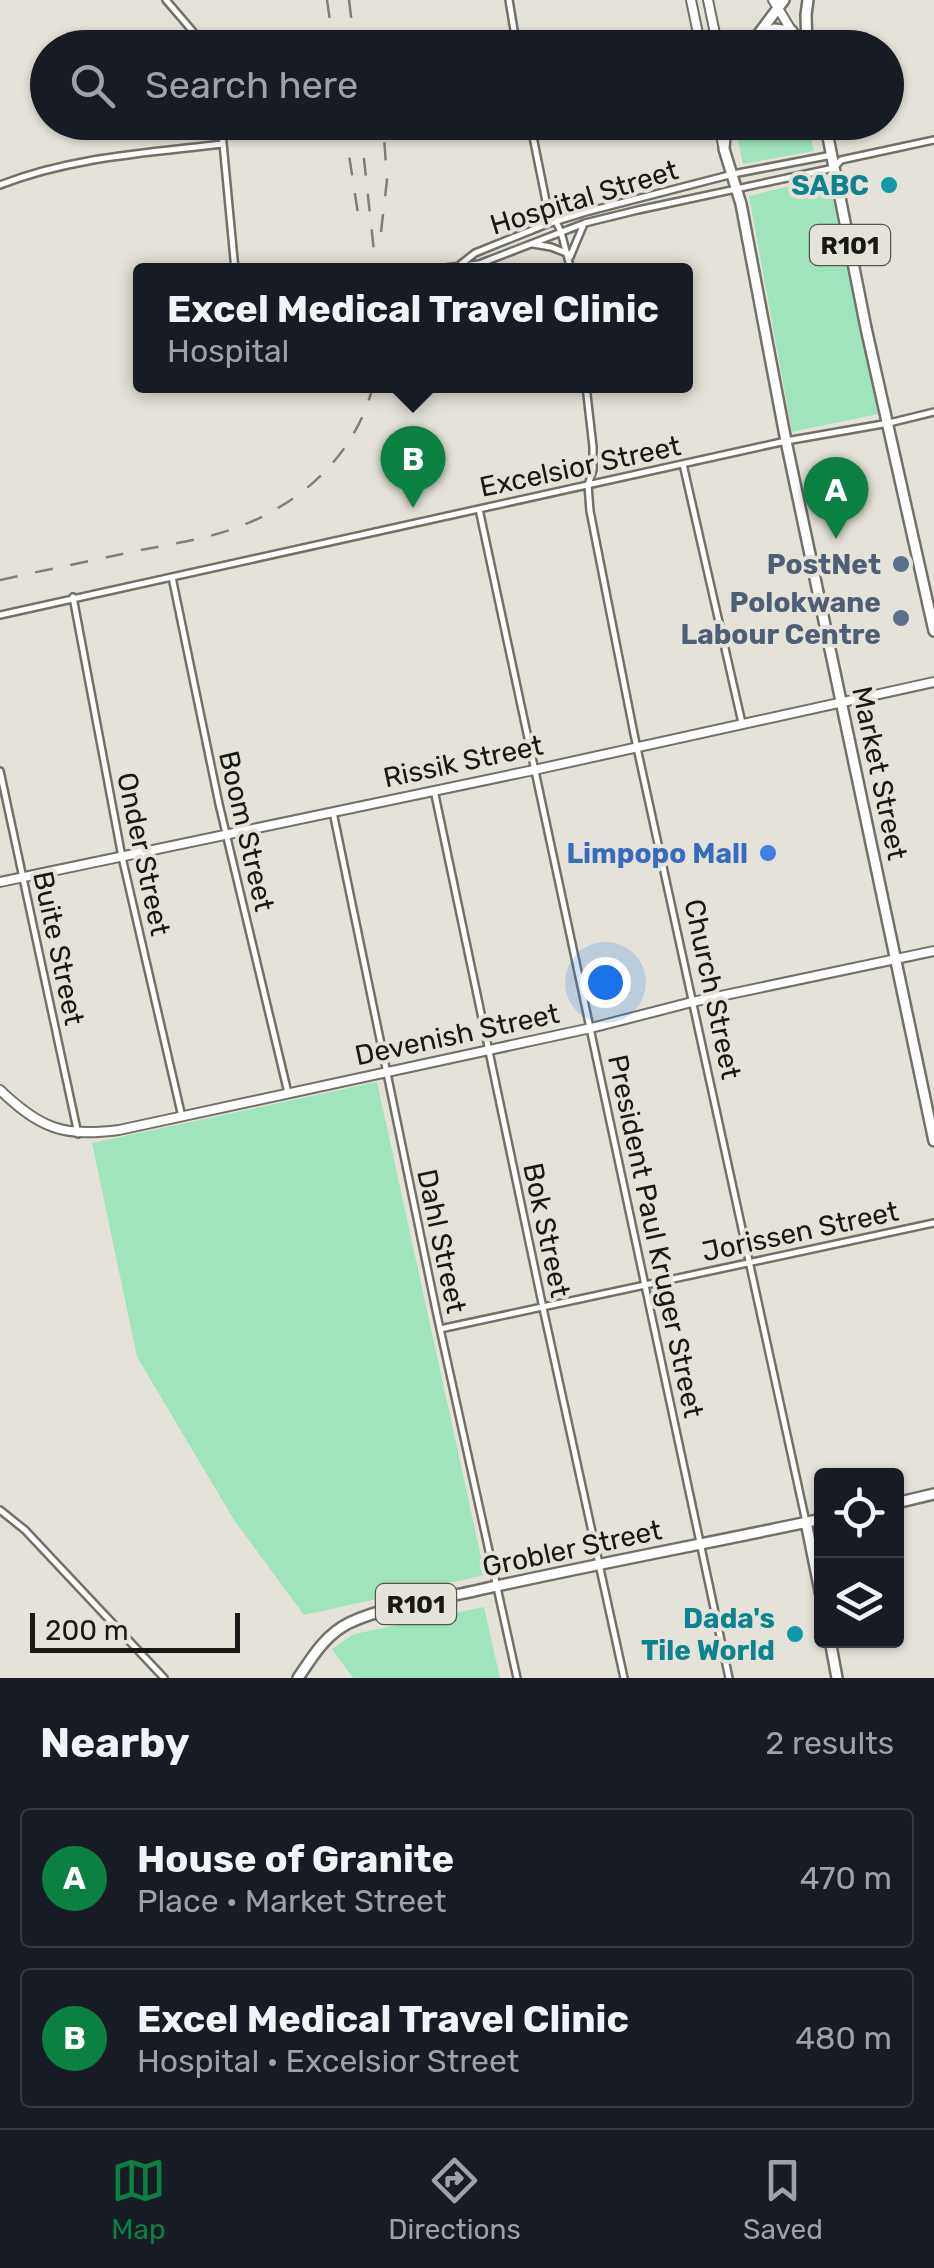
<!DOCTYPE html>
<html lang="en">
<head>
<meta charset="utf-8">
<style>
  body { margin:0; font-family:Rubik,sans-serif; background:#242831; color:#f1f3f6 }
  .controls { position:absolute; right:30px; bottom:30px; display:grid; overflow:hidden; border-radius:10px; box-shadow:0 2px 8px #0004 }
  .controls button { width:90px; height:90px; display:grid; place-items:center; padding:0; border:0; border-bottom:2px solid #363941; background:#171b24; color:#f1f3f6; font:50px sans-serif }
  .scale { position:absolute; left:30px; bottom:25px; width:210px; box-sizing:border-box; padding-left:10px; border:5px solid #181814; border-top:0; font-size:28px; line-height:35px; white-space:nowrap; color:#181814; -webkit-text-stroke:8px #e5e3d9; paint-order:stroke }
  .you { position:absolute; left:605px; top:982px; width:35px; height:35px; margin:-25px; border:8px solid #fff; border-radius:50%; background:#1a73e8; box-shadow:0 0 0 15px #1a73e833 }
  .badge { display:grid; place-items:center; width:65px; height:65px; border-radius:50%; background:#0b8043; color:#fff; font-size:32px; font-weight:700 }
  .pin { position:absolute; translate:-50% -82px; filter:drop-shadow(0 2px 5px #0008) }
  .pin::after { content:''; position:absolute; top:52px; width:35px; height:30px; background:inherit; clip-path:polygon(0 0,100% 0,50% 100%) }
  .popup { position:absolute; left:133px; top:263px; width:560px; height:130px; box-sizing:border-box; display:grid; place-content:center; border-radius:10px; background:#171b24; filter:drop-shadow(0 2px 8px #0005); font-size:32px; white-space:nowrap; color:#9ea1a6 }
  .popup b { font-size:38px; color:#f1f3f6 }
  .popup::after { content:''; position:absolute; left:50%; top:100%; margin-left:-20px; border:20px solid transparent; border-top-color:#171b24 }
  .list { margin:0; padding:0; list-style:none }
  h2 { display:flex; justify-content:space-between; align-items:center; height:130px; margin:0; padding:0 40px; font-size:42px }
  h2 small { font-size:32px; font-weight:400; color:#9ea1a6 }
  .list li { display:grid; grid-template-columns:65px 1fr auto; gap:30px; align-items:center; box-sizing:border-box; height:140px; margin:0 20px 20px; padding:0 20px; border:2px solid #363941; border-radius:10px }
  .list b { display:block; font-size:38px; white-space:nowrap }
  .list p { margin:0; font-size:32px; white-space:nowrap; color:#9ea1a6 }
  .list em { font-size:32px; font-style:normal; color:#9ea1a6 }
  .icon { flex:none; width:55px; height:55px; fill:none; stroke:currentColor; stroke-width:2; stroke-linecap:round; stroke-linejoin:round }
  .map { position:relative; flex:none; width:934px; height:1678px; overflow:hidden }
  .search { position:absolute; background:#171b24; box-shadow:0 2px 8px #0004; left:30px; right:30px; top:30px; height:110px; display:flex; align-items:center; gap:25px; box-sizing:border-box; padding:0 35px; border-radius:55px; color:#9ea1a6; font-size:38px }
  .sheet { height:450px; background:#171b24 }
  nav { display:flex; justify-content:space-around; align-items:center; box-sizing:border-box; height:140px; border-top:2px solid #363941; background:#171b24; font-size:28px; color:#9ea1a6 }
  nav a { display:grid; justify-items:center; gap:5px }
  nav .on { color:#0b8043 }
  .map>svg:first-child { display:block }
</style>
</head>
<body>
<div class="map">
<svg width="934" height="1678" viewBox="0 0 934 1678">
  <rect width="100%" height="100%" fill="#e5e3d9"/>
  <path fill="#a0e4be" d="M734,123H807L814,151L743,164Z
    M828,177L878,414L792,432L749,196Z
    M377,1082L485,1575L304,1615L234,1520L137,1357L92,1143Z
    M484,1607L500,1678H353L332,1649L354,1634Z"/>
  <g fill="none" stroke-linecap="round" stroke-linejoin="round">
    <defs>
      <path id="street" d="M166,0L207,48
        M509,0L517,48
        M221,122L235,270
        M530,122L546,201L561,232L571,270
        M0,185C71,157 147,153 223,144
        M537,228L545,203
        M533,244L551,247L569,254
        M570,257L583,226
        M461,264L475,253L547,224L586,212L733,174L832,155
        M427,270L479,264L585,223L638,210L834,168L841,160L934,140
        M586,386L593,447V470L588,485L590,511L634,734L806,1522
        M683,464L742,723
        M479,509L729,1678
        M172,577L219,804L288,1093
        M73,597L122,857L182,1117
        M0,615L786,441L889,423L934,412
        M0,771L78,1134
        M434,790L543,1308L624,1678
        M333,812L437,1315L517,1678
        M440,1329L934,1223
        M0,1510L25,1530L164,1678"/>
      <path id="secondary" d="M691,0L701,48
        M708,0L718,48
        M773,0L802,48
        M718,122L723,145
        M0,882L534,770L934,682
        M0,1090C41,1129 63,1137 119,1130L591,1028L692,1002L934,951"/>
      <path id="primary" d="M758,37L774,29L792,31
        M748,48L784,0
        M807,48L806,15L808,0
        M726,122L724,149L741,204L786,441L934,1141
        M825,122L866,328L934,631
        M896,1503L934,1494
        M806,1522L822,1601
        M830,1640L837,1678
        M298,1678C313,1656 325,1635 349,1623C387,1605 442,1599 483,1589C596,1564 709,1543 822,1519"/>
    </defs>
    <use href="#street" stroke="#727067" stroke-width="10"/>
    <use href="#secondary" stroke="#727067" stroke-width="12"/>
    <use href="#primary" stroke="#727067" stroke-width="14"/>
    <use href="#street" stroke="#fff" stroke-width="5"/>
    <use href="#secondary" stroke="#fff" stroke-width="8"/>
    <use href="#primary" stroke="#fff" stroke-width="9"/>
    <path stroke="#7f7e77" stroke-width="2.5" stroke-dasharray="18 18" stroke-linecap="butt" d="M327,0L334,48
      M349,0L355,48
      M344,122L358,214
      M360,122L376,270
      M381,232L387,180L383,122
      M0,580C45,570 91,561 136,551C170,544 208,539 241,526C305,501 356,453 373,386"/>
  </g>
  <g fill="#0f9aa8" stroke="#e5e3d9" stroke-width="4">
    <circle cx="889" cy="185" r="10"/>
    <circle cx="795" cy="1634" r="10"/>
  </g>
  <g fill="#5c6f8a" stroke="#e5e3d9" stroke-width="4">
    <circle cx="901" cy="564" r="10"/>
    <circle cx="901" cy="618" r="10"/>
  </g>
  <circle fill="#3f7fe0" stroke="#e5e3d9" stroke-width="4" cx="768" cy="853" r="10"/>
  <g text-anchor="middle" stroke-width="8" stroke-linejoin="round" paint-order="stroke">
    <g fill="#e5e3d9" stroke="#56554f" stroke-width="2.5">
      <rect x="810" y="225" width="80" height="40" rx="8"/>
      <rect x="376" y="1584" width="80" height="40" rx="8"/>
    </g>
    <g font-size="25" font-weight="bold" fill="#181814">
      <text x="850" y="254">R101</text>
      <text x="416" y="1613">R101</text>
    </g>
    <g font-size="28" font-weight="bold" fill="#0d838f" stroke="#e5e3d9" text-anchor="end">
      <text x="869" y="195">SABC</text>
      <text x="775" y="1628">Dada's<tspan x="775" dy="32">Tile World</tspan></text>
    </g>
    <g font-size="28" fill="#181814" stroke="#e5e3d9">
      <text transform="translate(584 197) rotate(-17)" y="10">Hospital Street</text>
      <text transform="translate(580 466) rotate(-12)" y="10">Excelsior Street</text>
      <text transform="translate(463 761) rotate(-12)" y="10">Rissik Street</text>
      <text transform="translate(880 773) rotate(78)" y="10">Market Street</text>
      <text transform="translate(247 831) rotate(77)" y="10">Boom Street</text>
      <text transform="translate(144 854) rotate(78)" y="10">Onder Street</text>
      <text transform="translate(59 948) rotate(78)" y="10">Buite Street</text>
      <text transform="translate(713 989) rotate(78)" y="10">Church Street</text>
      <text transform="translate(457 1034) rotate(-12)" y="10">Devenish Street</text>
      <text transform="translate(547 1230) rotate(78)" y="10">Bok Street</text>
      <text transform="translate(800 1231) rotate(-12)" y="10">Jorissen Street</text>
      <text transform="translate(656 1236) rotate(78)" y="10">President Paul Kruger Street</text>
      <text transform="translate(442 1241) rotate(78)" y="10">Dahl Street</text>
      <text transform="translate(572 1548) rotate(-12)" y="10">Grobler Street</text>
    </g>
    <g font-size="28" font-weight="bold" fill="#4e5e75" stroke="#e5e3d9" text-anchor="end">
      <text x="881" y="574">PostNet</text>
      <text x="881" y="612">Polokwane<tspan x="881" dy="32">Labour Centre</tspan></text>
    </g>
    <g font-size="28" font-weight="bold" fill="#366cbe" stroke="#e5e3d9" text-anchor="end">
      <text x="748" y="863">Limpopo Mall</text>
    </g>
  </g>
</svg>
<div class="controls">
<button><svg class="icon" aria-label="locate" viewBox="0 0 24 24"><circle cx="12" cy="12" r="6"/><path d="M12 2v4M12 18v4M2 12h4M18 12h4"/></svg></button>
<button><svg class="icon" aria-label="layers" viewBox="0 0 24 24"><path d="M12 4l9 5-9 5-9-5zM3 14l9 5 9-5"/></svg></button>
</div>
<div class="scale">200 m</div>
<div class="you"></div>
<div class="pin badge" style="left:836px;top:539px">A</div>
<div class="pin badge" style="left:413px;top:508px">B</div>
<div class="popup"><b>Excel Medical Travel Clinic</b>Hospital</div>
<div class="search"><svg class="icon" aria-label="search" viewBox="0 0 24 24"><circle cx="10" cy="10" r="6"/><path d="M15 15l6 6"/></svg>Search here</div>
</div>
<section class="sheet">
<h2>Nearby<small>2 results</small></h2>
<ul class="list">
<li><span class="badge">A</span><div><b>House of Granite</b><p>Place · Market Street</p></div><em>470 m</em></li>
<li><span class="badge">B</span><div><b>Excel Medical Travel Clinic</b><p>Hospital · Excelsior Street</p></div><em>480 m</em></li>
</ul>
</section>
<nav>
<a class="on"><svg class="icon" aria-label="map" viewBox="0 0 24 24"><path d="M3 6l6-2 6 2 6-2v14l-6 2-6-2-6 2zM9 4v14M15 6v14"/></svg>Map</a>
<a><svg class="icon" aria-label="directions" viewBox="0 0 24 24"><path d="M12 3l9 9-9 9-9-9zM9 14v-3h6M13 9l2 2-2 2"/></svg>Directions</a>
<a><svg class="icon" aria-label="saved" viewBox="0 0 24 24"><path d="M7 4h10v16l-5-4-5 4z"/></svg>Saved</a>
</nav>
</body>
</html>
